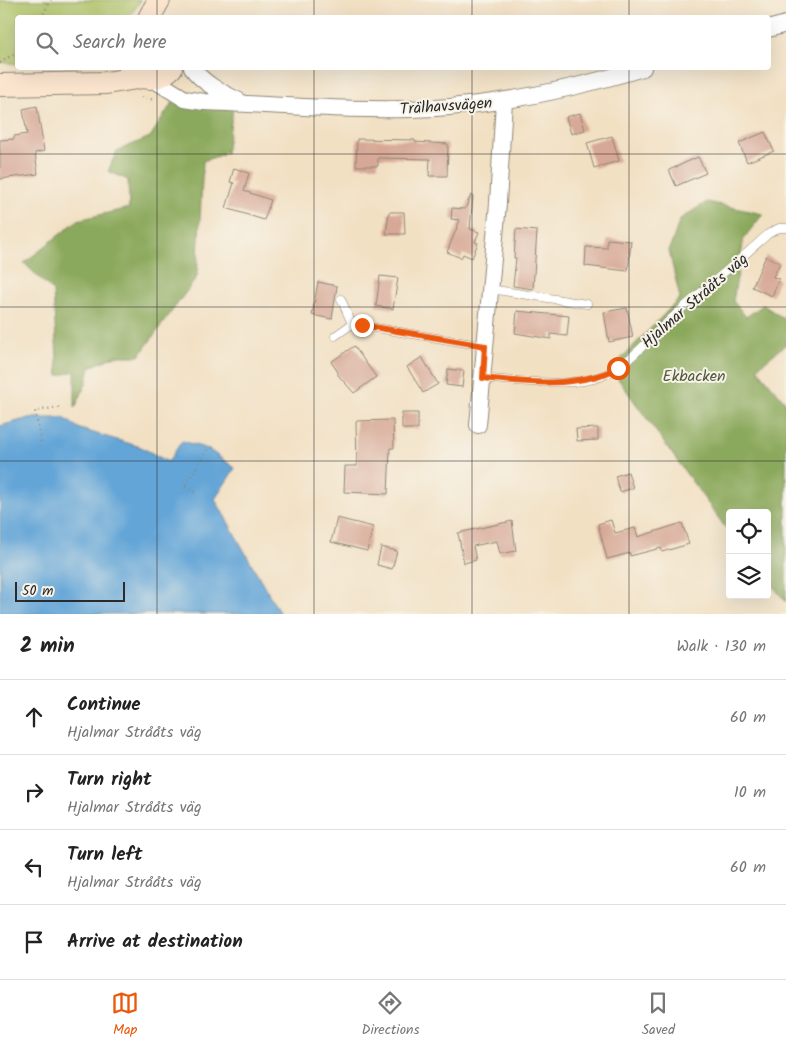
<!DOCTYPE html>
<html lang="en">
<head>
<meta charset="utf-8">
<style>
  body { margin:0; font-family:Kalam,sans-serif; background:#f6f6f6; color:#222 }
  .controls { position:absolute; right:15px; bottom:15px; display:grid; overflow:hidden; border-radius:5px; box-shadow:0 5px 20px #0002 }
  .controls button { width:45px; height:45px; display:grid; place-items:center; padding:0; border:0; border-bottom:1px solid #e0e0e0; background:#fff; color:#222; font:25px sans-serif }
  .scale { position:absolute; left:15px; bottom:12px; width:110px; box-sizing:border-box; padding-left:5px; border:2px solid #2b2b2b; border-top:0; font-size:14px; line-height:18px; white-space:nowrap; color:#2b2b2b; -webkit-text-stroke:4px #f7f3e8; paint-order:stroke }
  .stop { position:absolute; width:15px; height:15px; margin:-11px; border:4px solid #ea580c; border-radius:50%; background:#fff }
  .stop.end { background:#ea580c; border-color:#fff; box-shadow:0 1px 5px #0008 }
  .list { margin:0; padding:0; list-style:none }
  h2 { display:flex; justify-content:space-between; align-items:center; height:65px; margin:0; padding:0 20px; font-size:21px }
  h2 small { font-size:16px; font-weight:400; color:#767676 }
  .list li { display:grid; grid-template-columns:32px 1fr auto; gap:15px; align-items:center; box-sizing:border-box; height:75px; padding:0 20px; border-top:1px solid #e0e0e0 }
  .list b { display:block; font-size:19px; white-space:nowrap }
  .list p { margin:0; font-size:16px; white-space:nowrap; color:#767676 }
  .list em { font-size:16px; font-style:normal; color:#767676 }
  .icon { flex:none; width:28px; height:28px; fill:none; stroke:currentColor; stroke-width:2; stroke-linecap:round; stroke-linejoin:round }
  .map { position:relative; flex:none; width:786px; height:614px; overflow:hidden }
  .search { position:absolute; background:#fff; box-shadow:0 5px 20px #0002; left:15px; right:15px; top:15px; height:55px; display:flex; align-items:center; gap:12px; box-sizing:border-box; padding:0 18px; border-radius:5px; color:#767676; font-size:19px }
  .sheet { height:365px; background:#fff }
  nav { display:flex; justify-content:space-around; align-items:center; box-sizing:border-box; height:70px; border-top:1px solid #e0e0e0; background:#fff; font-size:14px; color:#767676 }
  nav a { display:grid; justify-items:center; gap:2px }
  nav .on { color:#ea580c }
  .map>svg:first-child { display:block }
</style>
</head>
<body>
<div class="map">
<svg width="786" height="614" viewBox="0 0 786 614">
  <rect width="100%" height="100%" fill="#f7f3e8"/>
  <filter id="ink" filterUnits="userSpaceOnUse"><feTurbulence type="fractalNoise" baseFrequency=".02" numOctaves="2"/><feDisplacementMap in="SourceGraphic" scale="10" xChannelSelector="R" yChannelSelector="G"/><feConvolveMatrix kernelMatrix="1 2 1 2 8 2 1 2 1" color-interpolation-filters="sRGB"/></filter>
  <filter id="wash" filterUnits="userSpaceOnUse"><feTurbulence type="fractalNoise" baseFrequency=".0096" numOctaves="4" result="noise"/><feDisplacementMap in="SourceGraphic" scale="20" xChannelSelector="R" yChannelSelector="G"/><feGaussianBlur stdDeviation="1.12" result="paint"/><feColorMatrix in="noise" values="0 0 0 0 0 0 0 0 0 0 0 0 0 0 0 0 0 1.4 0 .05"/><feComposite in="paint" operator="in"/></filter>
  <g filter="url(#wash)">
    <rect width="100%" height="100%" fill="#f2e0c3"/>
    <path fill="#afc367" stroke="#6d7749" d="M0,0H141L129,17L18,18L17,64L0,62Z"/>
    <path fill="#8ba95c" stroke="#5b6a44" d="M172,103L233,110L226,153L203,161L197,277L139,356H115L90,367L86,384L75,408V371L58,376L53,291L24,263L78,220L129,208L128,180L108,171L117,151L150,137Z
      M707,202L763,214L744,238L733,301L746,317L763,305L786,320V344L757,368L786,403V602L767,579V513H730V534L611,369L680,298L669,251L680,219Z"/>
    <path fill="#64a5d7" stroke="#486881" d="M29,418H64L80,429L141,447L168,462L182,441L208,449L235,468L215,499L280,614H0V426Z"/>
    <g id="blocks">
      <path fill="#d7a895" d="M37,106L44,151L35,153L38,174L0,179V140L14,139V136L27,134L23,109Z
        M580,113L585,130L571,134L566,117Z
        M765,132L774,151L747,162L739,143Z
        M612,136L619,161L594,168L587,143Z
        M357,139L415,140V142L448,144L447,176H429L430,159L378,158V166H356Z
        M698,157L706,173L676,186L669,170Z
        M234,168L249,173L244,191L271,200L264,220L226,208L234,183L230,182Z
        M471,195L473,196L470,229L479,232L475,242L478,243L472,258L463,254L461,258L447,252L460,220L451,219L452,208L465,209Z
        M389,212H404L405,234H386Z
        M516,229L537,231L533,289L513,286L516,258H514Z
        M607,239L631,241L628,271L585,266L586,247L607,248Z
        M766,256L780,263L773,277L779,279L772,296L752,287Z
        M380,276L398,278L393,309L376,306Z
        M318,282L337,286L332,319L312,315Z
        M627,308L633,337L609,342L604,312Z
        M517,311L569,316L567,336L551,334V339L515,333Z
        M354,346L376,377L354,393L338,375V372L331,362Z
        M422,357L438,384L423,393L407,367Z
        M448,369L464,371L462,387L446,385Z
        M402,413H418V429H402Z
        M393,420L394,448H390L388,494L344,492L345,466H357L356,421Z
        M598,428V440L577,441L576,429Z
        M628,472L633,488L620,492L615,476Z
        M337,518L373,527L367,551L331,542Z
        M611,520L615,533L635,528L638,537L682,523L689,544L662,552L661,548L630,556V553L607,559L598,524Z
        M512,521L516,551L500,554L497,541L473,546L476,560L464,563L458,533Z
        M381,547L397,551L392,569L377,565Z"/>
    </g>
  </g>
  <g filter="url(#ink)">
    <use href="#blocks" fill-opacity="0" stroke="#8e8677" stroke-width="1"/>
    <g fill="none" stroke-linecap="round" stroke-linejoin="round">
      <defs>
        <path id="lane" d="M490,289L587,304
          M341,299L352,324
          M335,336L352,324L485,346
          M483,378C511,381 575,387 600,377C630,365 652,335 676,314C706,287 738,262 768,234L779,228H786"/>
        <path id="street" d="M768,29L786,24
          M192,68C204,84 221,92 239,101
          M151,78L185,99L204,102C281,105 358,112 435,108C505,104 576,88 643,68
          M478,425L498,203L504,101"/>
        <path id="secondary" d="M149,18L159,0
          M130,69C143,82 159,80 171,68
          M0,85L106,83L143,77"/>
      </defs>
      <use href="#lane" stroke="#8e8677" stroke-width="9"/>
      <use href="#street" stroke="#8e8677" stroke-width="18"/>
      <use href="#secondary" stroke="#8e8677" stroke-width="24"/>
      <path stroke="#8e8677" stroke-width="2.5" stroke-dasharray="1 4" stroke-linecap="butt" d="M41,18L51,0
        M0,63L18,51
        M141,97L155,100
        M41,442L35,411L61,407
        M195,492L184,487L208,449"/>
      <use href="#lane" stroke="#fff" stroke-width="8"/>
      <use href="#street" stroke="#fff" stroke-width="16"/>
      <use href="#secondary" stroke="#fbe5cf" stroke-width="22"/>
    </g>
  </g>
  <g fill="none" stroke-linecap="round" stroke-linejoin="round" filter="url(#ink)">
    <path stroke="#ea580c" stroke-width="6" d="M362,325L485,346L483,378C528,383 577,388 618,368"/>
  </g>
  <path fill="none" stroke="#2b2b2b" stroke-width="1" stroke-opacity="0.55" d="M157,0V18M314,0V18M472,0V18M629,0V18M157,68V614M314,68V614M472,68V614M629,68V614M0,154H786M0,307H786M0,461H786"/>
  <g text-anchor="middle" stroke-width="4" stroke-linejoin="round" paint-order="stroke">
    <g font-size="16" fill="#2b2b2b" stroke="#f7f3e8">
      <text transform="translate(446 105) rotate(-4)" y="6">Trälhavsvägen</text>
      <text transform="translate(694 300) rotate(-41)" y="6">Hjalmar Strååts väg</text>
    </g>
    <g font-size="16" fill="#53593d" stroke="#f7f3e8">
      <text x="694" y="381">Ekbacken</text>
    </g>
  </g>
</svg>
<div class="controls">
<button><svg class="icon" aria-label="locate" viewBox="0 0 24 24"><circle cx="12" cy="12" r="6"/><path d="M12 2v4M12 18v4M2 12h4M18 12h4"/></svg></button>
<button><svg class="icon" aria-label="layers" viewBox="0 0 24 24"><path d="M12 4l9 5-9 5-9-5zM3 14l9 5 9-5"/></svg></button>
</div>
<div class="scale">50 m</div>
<div class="stop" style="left:618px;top:368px"></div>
<div class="stop end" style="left:362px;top:325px"></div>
<div class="search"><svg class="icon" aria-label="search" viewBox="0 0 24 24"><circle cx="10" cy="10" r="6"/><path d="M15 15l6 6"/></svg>Search here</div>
</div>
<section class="sheet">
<h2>2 min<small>Walk · 130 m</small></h2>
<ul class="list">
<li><svg class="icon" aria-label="ahead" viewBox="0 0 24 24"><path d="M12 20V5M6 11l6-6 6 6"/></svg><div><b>Continue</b><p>Hjalmar Strååts väg</p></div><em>60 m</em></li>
<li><svg class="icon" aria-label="right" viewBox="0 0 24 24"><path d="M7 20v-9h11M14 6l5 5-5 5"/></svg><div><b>Turn right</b><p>Hjalmar Strååts väg</p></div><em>10 m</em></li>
<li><svg class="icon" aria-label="left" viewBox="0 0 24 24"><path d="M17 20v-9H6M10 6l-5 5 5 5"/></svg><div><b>Turn left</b><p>Hjalmar Strååts väg</p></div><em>60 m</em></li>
<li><svg class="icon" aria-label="arrive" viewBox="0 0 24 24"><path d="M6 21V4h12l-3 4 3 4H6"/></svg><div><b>Arrive at destination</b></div></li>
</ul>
</section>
<nav>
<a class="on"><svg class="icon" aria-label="map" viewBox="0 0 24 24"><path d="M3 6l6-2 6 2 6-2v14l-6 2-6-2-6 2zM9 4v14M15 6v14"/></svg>Map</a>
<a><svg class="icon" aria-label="directions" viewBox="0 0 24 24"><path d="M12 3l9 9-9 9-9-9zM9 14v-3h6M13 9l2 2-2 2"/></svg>Directions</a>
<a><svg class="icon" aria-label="saved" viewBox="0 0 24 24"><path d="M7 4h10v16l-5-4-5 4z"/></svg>Saved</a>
</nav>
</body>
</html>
